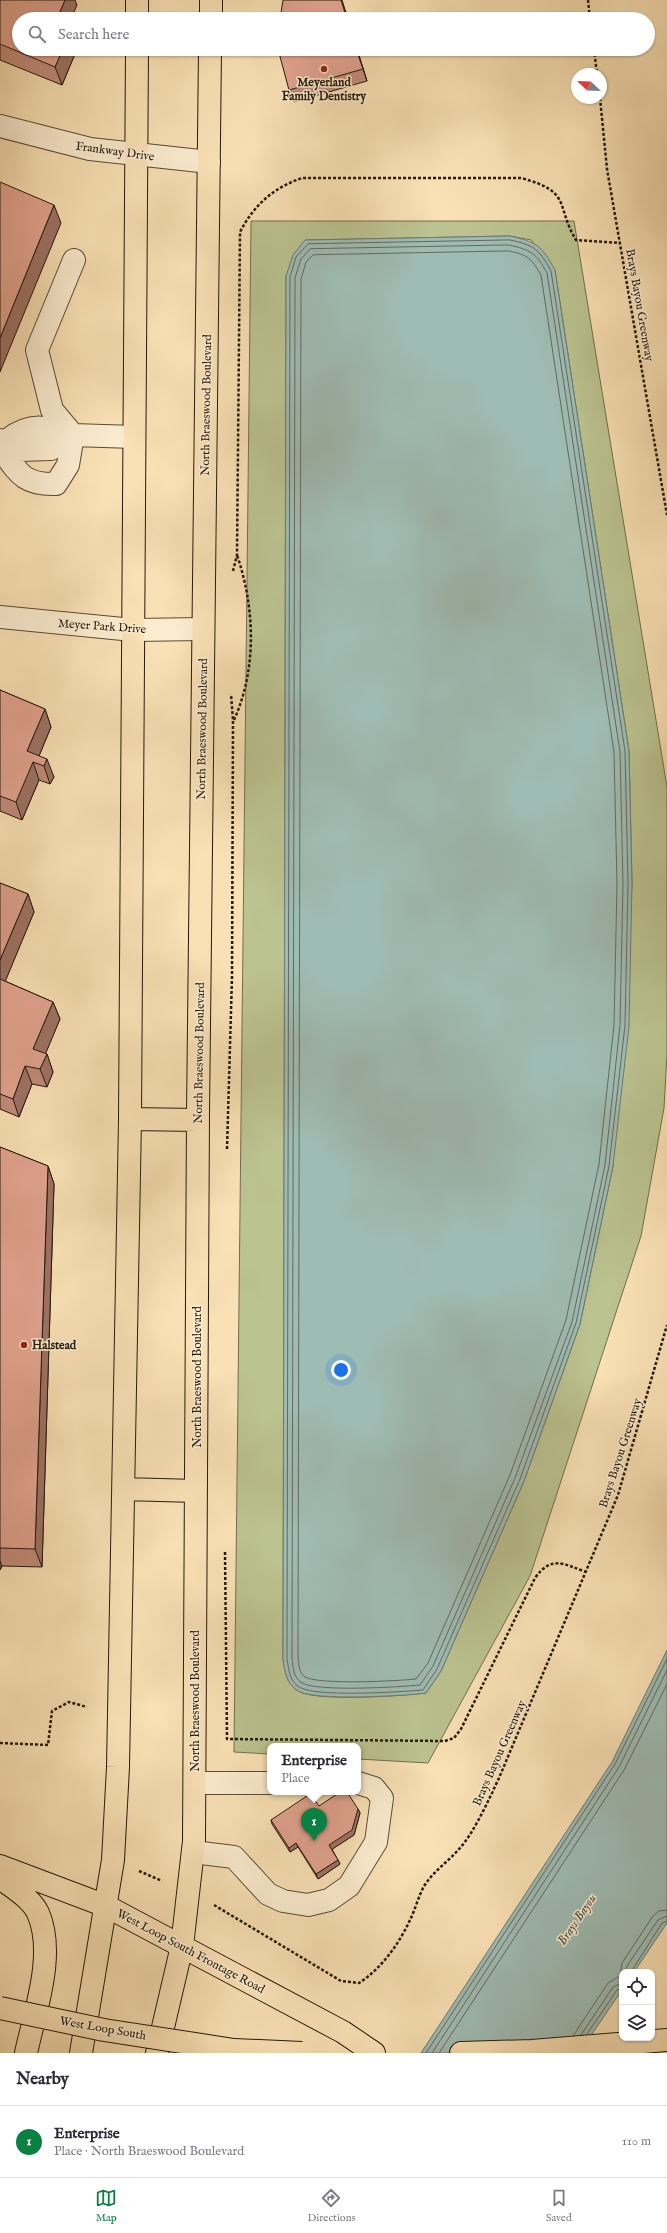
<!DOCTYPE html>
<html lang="en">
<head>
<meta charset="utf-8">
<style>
  body { margin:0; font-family:"IM FELL English",serif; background:#f7f7f7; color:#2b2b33 }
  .controls { position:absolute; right:12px; bottom:12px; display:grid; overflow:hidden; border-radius:8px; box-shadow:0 1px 3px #0004 }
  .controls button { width:36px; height:36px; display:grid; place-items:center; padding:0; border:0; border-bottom:1px solid #e1e1e2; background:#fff; color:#2b2b33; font:20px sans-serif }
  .compass { position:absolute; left:571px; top:68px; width:36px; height:36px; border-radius:50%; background:#fff; box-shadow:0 1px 3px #0004; rotate:293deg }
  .you { position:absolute; left:341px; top:1370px; width:14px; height:14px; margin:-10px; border:3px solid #fff; border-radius:50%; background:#1a73e8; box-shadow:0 0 0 6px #1a73e833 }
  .badge { display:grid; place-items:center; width:26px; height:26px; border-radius:50%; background:#0b8043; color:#fff; font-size:13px; font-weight:700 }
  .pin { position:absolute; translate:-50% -33px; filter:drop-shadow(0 1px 2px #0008) }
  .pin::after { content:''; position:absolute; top:21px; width:14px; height:12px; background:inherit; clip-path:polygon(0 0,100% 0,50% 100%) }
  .popup { position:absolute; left:267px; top:1743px; width:94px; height:52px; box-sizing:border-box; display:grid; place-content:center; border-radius:8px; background:#fff; filter:drop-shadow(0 1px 3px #0005); font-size:13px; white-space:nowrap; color:#7c7c81 }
  .popup b { font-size:15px; color:#2b2b33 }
  .popup::after { content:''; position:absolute; left:50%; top:100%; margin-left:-8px; border:8px solid transparent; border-top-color:#fff }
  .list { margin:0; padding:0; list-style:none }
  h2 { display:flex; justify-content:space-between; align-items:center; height:52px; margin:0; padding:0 16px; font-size:17px }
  h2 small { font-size:13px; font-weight:400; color:#7c7c81 }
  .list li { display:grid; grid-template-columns:26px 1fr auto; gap:12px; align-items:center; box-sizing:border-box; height:72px; padding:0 16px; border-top:1px solid #e1e1e2 }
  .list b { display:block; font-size:15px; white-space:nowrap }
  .list p { margin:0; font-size:13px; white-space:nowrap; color:#7c7c81 }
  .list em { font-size:13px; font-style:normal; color:#7c7c81 }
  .icon { flex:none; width:22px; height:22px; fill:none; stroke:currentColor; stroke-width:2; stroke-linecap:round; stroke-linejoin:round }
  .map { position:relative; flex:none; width:667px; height:2053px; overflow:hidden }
  .search { position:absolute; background:#fff; box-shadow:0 1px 3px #0004; left:12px; right:12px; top:12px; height:44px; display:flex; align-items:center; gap:10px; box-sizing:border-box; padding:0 14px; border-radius:22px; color:#7c7c81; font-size:15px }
  .sheet { height:124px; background:#fff }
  nav { display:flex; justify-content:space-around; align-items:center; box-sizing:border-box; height:56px; border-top:1px solid #e1e1e2; background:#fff; font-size:11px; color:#7c7c81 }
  nav a { display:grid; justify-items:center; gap:2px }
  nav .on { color:#0b8043 }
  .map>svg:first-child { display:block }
</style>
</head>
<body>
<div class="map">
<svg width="667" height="2053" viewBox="0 0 667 2053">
  <rect width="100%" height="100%" fill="#f9e1b5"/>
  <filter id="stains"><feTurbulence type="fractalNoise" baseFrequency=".005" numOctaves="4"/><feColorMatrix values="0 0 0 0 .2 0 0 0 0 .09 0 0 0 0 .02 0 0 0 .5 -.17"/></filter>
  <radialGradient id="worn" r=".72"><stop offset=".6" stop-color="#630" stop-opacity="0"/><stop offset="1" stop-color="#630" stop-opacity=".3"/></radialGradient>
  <path fill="#bbc390" stroke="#706e4e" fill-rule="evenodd" d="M251,221H574L667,787V1054L664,1108L641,1236L530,1576L428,1763L358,1759V1746H270V1754L234,1752ZM510,236L531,240L555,270L629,751L632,884L613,1166L580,1324L524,1481L441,1671L426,1693C403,1696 315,1702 298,1691C286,1683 285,1672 283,1659L286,276L306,240Z"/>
  <path fill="#9fbcb4" stroke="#6e7b71" d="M510,236C537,242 542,246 555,270L629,751L632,884L629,1026L613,1166L580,1324L524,1481L441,1671L426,1693C403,1696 315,1701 298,1691C286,1683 285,1672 283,1659L286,276L293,255L305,240Z
    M667,1650V1923L634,1972H622V1990L579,2053H421L612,1762Z"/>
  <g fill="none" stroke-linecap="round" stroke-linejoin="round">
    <path stroke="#626a60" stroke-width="1" d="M510,240C534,245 539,249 551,271L625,751L628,884L625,1025L609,1166L576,1323L520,1479L437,1669L423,1690C400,1692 319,1697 301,1688C289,1682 289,1670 287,1659L290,277L296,257L308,244Z
      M509,245C531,250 536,253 547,273L620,752L623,884L620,1025L605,1165L572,1322L515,1478L433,1666L420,1685C400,1687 318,1692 302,1683C293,1677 293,1668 292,1658L295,278L301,259L310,249Z
      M509,251C528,255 531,258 541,275L614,752L617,884L614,1025L599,1164L566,1320L510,1475L428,1663L416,1679C398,1681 319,1685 305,1677C299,1673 299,1665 298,1658L301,279L306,262L313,255Z
      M626,1972L627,1966L658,1920L667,1916
      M631,1972L662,1923L667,1921
      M587,2034L617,1990L622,1988
      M581,2035L613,1987L622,1983
      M573,2036L608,1983L620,1976L622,1963L653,1916L659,1911L667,1910
      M426,2053L615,1764L667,1659
      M432,2053L619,1767L667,1670
      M439,2053L624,1770L667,1684"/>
    <defs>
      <path id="minor" d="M0,126L90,149L209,162
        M74,260L37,350L52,410L73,435L134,437
        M0,440L6,441L19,450L51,449L61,436
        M0,447C18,472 22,485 56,484L68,465L73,435C55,437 58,431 44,428C30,426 16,433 6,441
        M0,617L133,630L203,629
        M195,1783H270
        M193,1852L234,1857L268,1894L283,1901L308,1905L329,1900L349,1886L376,1842L382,1798L374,1788L358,1783"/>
      <path id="major" d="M137,19V0
        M211,19V0
        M130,1119L198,1120
        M124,1489L196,1491
        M0,1866L106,1906L343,2032L374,2053
        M0,1878C12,1887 31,1898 38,1913C56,1954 35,2011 26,2053
        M81,2053L113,1860L118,1767L130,1119L137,49
        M157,2053L182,1946L194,1841L198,1114L210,49"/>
      <path id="highway" d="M461,2053L532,2051L667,2040"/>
    </defs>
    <use href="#minor" stroke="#594b36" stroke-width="24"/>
    <use href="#major" stroke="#24190c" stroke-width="24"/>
    <use href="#highway" stroke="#24190c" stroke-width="24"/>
    <path stroke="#24190c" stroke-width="2.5" stroke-dasharray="3 2" stroke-linecap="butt" d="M588,0L590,19
      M594,49L597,74
      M600,98L607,169L667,515
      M233,571L237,555L240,232C254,205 273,188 302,178H521C573,192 555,205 576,240L620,243
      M234,720C257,669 255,608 237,555
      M227,1149L232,977L233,720L231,694
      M225,1552L227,1739L445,1741L454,1738L461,1729L535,1578C551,1555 564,1564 586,1572
      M0,1743L48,1745L52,1711L69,1702L87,1707
      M139,1871L162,1881
      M214,1905L341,1981L359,1983C381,1969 399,1944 410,1920C415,1910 418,1898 423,1888C432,1872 448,1862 460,1848C475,1831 489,1799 499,1778L618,1495L667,1325"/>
    <use href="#minor" stroke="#fbeccf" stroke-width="22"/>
    <use href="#major" stroke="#f9e1b5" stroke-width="22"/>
    <use href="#highway" stroke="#f9e1b5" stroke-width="22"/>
    <defs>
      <path id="highway-bridge" d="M0,2008L104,2030L234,2050L302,2053"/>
    </defs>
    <use href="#highway-bridge" stroke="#24190c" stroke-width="24" stroke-linecap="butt"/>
    <use href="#highway-bridge" stroke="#f9e1b5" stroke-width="22"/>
  </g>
  <path fill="#c28c7b" stroke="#24190c" d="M0,0L77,5L19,49H77L62,85L0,60Z
    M357,49L367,81L294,102L289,90Z
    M0,690L45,709L51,727L39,756L54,777L50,784L39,780L22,820L0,811Z
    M0,883L28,894L34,912L5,981L53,1002L60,1019L45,1054H47L53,1072L47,1087L32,1084L19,1117L0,1109Z
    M0,1147L48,1166L54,1184L42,1567L2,1566L0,1570Z
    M319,1806L358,1809L360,1813L354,1835L332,1849L340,1864L318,1879L298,1847L290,1852L272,1824L271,1820Z"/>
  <path fill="#9e7264" stroke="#24190c" d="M65,0H75L77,5L71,19L59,14Z
    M341,0H342L348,19H347Z
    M63,49H77L62,85L55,67Z
    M356,49H357L367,81L363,69Z
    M54,205L61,223L0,372V338Z
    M45,709L51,727L36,763L33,762L39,780L22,820L16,802L27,751Z
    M47,759L54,777L50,784L44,766Z
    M28,894L34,912L0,994V960Z
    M53,1002L60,1019L40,1067L33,1049Z
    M47,1054L53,1072L47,1087L40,1069Z
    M25,1066L32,1084L19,1117L13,1099Z
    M48,1166L54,1184L42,1567L35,1549Z
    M0,1561L2,1566L0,1570Z
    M358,1809L360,1813L354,1835L331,1850L329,1845Z
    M296,1843L298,1847L290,1852L289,1848Z
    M338,1860L340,1864L318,1879L316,1874Z"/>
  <path fill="#e1a38f" stroke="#24190c" d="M0,0H65L59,14L71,19H19V49H63L55,67L0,44Z
    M283,0H341L347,19H280Z
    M278,49H356L363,69L289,90Z
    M0,182L54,205L0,338Z
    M0,690L45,709L27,751L47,759L44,766L33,762L16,802L0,796Z
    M0,883L28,894L0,960Z
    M0,979L53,1002L33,1049L47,1054L40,1069L25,1066L13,1099L0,1094Z
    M0,1147L48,1166L35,1549L0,1548Z
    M340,1792H347L358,1809L352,1830L329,1845L338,1860L316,1874L296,1843L289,1848L271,1820L310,1794L319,1806Z"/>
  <g fill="#8f2418" stroke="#fbeccf" stroke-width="1.5">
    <circle cx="324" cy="69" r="4"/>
    <circle cx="24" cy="1345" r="4"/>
  </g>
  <g text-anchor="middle" stroke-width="3" stroke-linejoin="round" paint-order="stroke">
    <g font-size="12" font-weight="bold" fill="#24190c" stroke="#fbeccf">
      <text x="324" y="86">Meyerland<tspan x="324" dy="14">Family Dentistry</tspan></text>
      <text x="32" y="1349" text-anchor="start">Halstead</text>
    </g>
    <g font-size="12" fill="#24190c" stroke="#fbeccf">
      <text transform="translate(115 151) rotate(8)" y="4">Frankway Drive</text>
      <text transform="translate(640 305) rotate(80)" y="4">Brays Bayou Greenway</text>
      <text transform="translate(206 405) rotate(-89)" y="4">North Braeswood Boulevard</text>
      <text transform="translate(102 626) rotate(4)" y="4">Meyer Park Drive</text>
      <text transform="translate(202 729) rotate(-89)" y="4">North Braeswood Boulevard</text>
      <text transform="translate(199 1053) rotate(-89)" y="4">North Braeswood Boulevard</text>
      <text transform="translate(197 1377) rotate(-90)" y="4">North Braeswood Boulevard</text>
      <text transform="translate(620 1453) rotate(-72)" y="4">Brays Bayou Greenway</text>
      <text transform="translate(195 1701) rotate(-90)" y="4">North Braeswood Boulevard</text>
      <text transform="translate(499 1753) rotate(-66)" y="4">Brays Bayou Greenway</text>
      <text transform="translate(191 1951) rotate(28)" y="4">West Loop South Frontage Road</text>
      <text transform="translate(103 2028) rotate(10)" y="4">West Loop South</text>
    </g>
    <g font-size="13" font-style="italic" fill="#4f5247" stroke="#fbeccf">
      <text transform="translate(576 1919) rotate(-56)" y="5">Brays Bayou</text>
    </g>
  </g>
  <rect width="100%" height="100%" filter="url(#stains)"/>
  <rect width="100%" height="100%" fill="url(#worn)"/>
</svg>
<div class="controls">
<button><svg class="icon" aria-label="locate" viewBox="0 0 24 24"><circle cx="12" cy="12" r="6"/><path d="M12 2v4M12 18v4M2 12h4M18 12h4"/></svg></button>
<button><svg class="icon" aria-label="layers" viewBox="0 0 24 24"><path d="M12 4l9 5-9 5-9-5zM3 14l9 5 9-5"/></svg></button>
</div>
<svg class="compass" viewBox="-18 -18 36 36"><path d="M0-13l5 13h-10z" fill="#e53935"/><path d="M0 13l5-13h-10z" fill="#7c7c81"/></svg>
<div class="you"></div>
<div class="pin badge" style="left:314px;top:1841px">1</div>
<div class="popup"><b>Enterprise</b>Place</div>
<div class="search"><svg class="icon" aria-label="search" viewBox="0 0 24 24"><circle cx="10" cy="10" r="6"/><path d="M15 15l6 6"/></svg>Search here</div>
</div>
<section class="sheet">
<h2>Nearby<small></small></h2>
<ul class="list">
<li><span class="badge">1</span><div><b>Enterprise</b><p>Place · North Braeswood Boulevard</p></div><em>110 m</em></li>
</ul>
</section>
<nav>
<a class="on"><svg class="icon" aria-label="map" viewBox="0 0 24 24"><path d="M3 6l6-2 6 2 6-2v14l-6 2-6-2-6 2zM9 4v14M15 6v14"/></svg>Map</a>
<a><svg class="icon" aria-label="directions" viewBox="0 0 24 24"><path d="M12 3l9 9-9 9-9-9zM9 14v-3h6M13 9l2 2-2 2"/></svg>Directions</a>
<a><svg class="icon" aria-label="saved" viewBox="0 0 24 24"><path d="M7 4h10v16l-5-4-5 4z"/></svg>Saved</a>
</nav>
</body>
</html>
